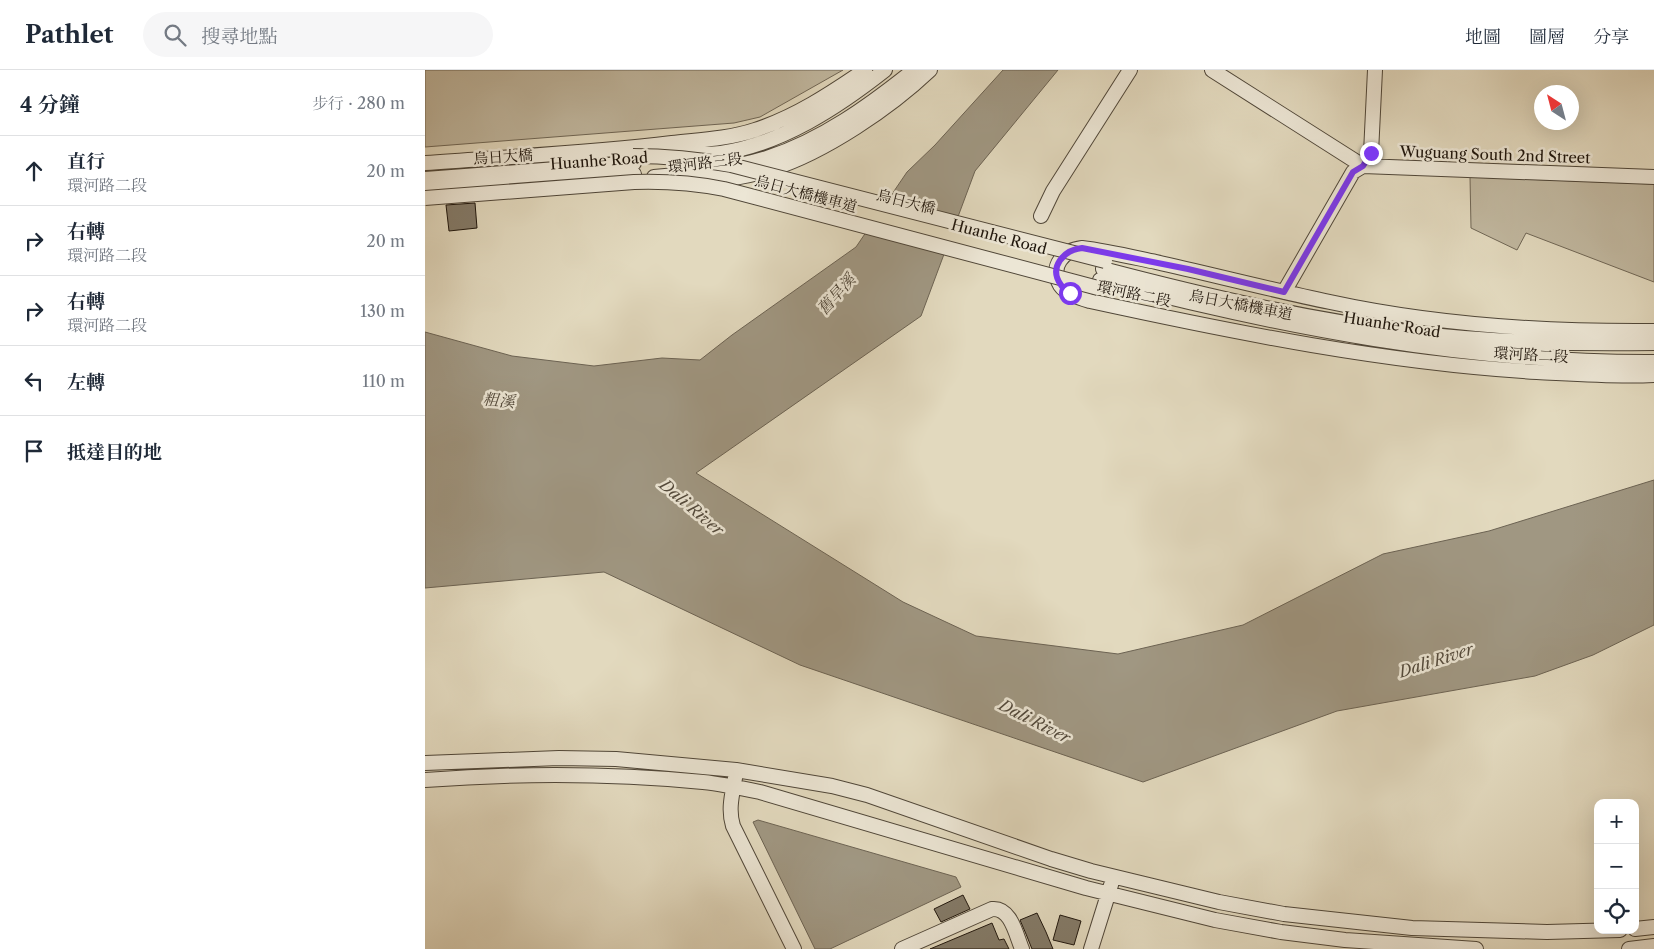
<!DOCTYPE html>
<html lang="zh-TW">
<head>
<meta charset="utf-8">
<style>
  body { margin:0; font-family:"Libre Caslon Text","Noto Serif TC",serif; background:#f6f6f7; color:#1f2937 }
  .controls { position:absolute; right:15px; bottom:15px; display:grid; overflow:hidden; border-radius:10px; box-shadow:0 5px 20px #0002 }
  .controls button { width:45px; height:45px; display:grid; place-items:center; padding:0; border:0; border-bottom:1px solid #e0e1e3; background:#fff; color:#1f2937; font:25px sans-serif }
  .compass { position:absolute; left:1109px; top:15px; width:45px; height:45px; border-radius:50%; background:#fff; box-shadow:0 5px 20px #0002; rotate:324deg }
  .stop { position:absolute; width:15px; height:15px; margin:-11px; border:4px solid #7c3aed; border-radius:50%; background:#fff }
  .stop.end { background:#7c3aed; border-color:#fff; box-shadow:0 1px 5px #0008 }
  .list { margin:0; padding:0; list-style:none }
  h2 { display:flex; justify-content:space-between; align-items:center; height:65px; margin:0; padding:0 20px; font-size:21px }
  h2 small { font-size:16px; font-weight:400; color:#747a83 }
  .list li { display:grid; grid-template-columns:32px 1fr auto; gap:15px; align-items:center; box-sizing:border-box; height:70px; padding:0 20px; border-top:1px solid #e0e1e3 }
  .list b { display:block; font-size:19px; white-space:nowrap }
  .list p { margin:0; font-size:16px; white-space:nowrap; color:#747a83 }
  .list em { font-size:16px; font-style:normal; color:#747a83 }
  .icon { flex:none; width:28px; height:28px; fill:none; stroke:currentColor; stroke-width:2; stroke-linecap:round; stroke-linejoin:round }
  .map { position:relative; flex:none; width:1229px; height:879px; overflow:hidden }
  header { display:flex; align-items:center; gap:30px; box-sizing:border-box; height:70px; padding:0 25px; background:#fff; border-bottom:1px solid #e0e1e3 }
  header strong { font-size:24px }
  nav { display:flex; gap:28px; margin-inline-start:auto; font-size:18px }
  .search { width:350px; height:45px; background:#f6f6f7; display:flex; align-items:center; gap:12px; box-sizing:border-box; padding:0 18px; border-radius:28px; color:#747a83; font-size:19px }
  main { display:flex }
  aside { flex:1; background:#fff }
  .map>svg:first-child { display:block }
</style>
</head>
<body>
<header>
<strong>Pathlet</strong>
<div class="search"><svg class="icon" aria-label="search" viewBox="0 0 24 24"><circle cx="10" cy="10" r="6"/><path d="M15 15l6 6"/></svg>搜尋地點</div>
<nav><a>地圖</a><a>圖層</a><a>分享</a></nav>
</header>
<main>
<aside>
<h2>4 分鐘<small>步行 · 280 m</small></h2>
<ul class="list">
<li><svg class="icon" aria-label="ahead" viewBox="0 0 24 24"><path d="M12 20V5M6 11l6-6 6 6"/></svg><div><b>直行</b><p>環河路二段</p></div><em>20 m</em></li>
<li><svg class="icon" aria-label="right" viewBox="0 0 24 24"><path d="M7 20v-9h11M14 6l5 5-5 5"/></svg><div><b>右轉</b><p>環河路二段</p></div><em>20 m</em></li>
<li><svg class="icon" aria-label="right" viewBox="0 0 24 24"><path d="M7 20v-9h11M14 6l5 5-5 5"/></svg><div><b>右轉</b><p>環河路二段</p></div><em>130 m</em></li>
<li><svg class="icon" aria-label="left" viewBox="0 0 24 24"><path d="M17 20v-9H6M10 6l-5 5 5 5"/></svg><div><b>左轉</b></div><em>110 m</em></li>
<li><svg class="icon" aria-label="arrive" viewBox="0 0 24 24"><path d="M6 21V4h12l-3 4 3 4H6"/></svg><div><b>抵達目的地</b></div></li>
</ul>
</aside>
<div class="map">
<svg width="1229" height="879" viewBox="0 0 1229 879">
  <rect width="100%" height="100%" fill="#e2d9be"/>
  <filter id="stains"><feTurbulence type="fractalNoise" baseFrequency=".004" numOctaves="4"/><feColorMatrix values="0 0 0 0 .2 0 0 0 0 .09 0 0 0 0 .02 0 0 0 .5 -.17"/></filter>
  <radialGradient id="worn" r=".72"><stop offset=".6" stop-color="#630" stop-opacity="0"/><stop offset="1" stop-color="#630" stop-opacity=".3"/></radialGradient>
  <path fill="#c1b8a0" stroke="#706756" d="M0,0H418L335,47L309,53L0,77Z
    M1045,107L1229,114V212L1101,163L1092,180L1046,158Z"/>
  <path fill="#a09782" stroke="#6c6353" d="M578,0H633L550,101L496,246L271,403L478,532L551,566L693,584L818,555L958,484L1064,461L1229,410V555L1168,585L1110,606L912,641L718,712L375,595L179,502L0,518V262L87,286L169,296L237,288L275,290L307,265L431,177L482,102L510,75Z
    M333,750L531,807L536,817L405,879H390L328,752Z"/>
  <path fill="#e2d9be" d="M461,128L536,147L522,185L438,163Z"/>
  <path fill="#847b69" stroke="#1f160d" d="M50,133L52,158L24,161L21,135Z
    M538,825L545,839L516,852L509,839Z
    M612,843L621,862L628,879H607L601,864L595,850Z
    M635,845L656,851L649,875L628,870Z
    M567,853L574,870L579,869L584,879H505Z"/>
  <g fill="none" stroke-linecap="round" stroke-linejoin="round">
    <defs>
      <path id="minor" d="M787,0L938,96L1229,107
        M254,83C268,83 283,85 296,83C357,74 413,37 460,0
        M0,93C82,87 165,83 247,73C274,70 303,69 330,60C370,47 405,24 440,0
        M229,107C267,104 306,99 342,88C397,70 444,36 489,0
        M0,109L209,93
        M272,113C297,110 323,107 347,99C400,82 465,38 505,0
        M0,120L209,104
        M616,146L628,121L705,0
        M678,199C781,226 884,250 990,263C1070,273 1149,274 1229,273
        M675,210C856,257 1041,293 1229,292
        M859,222L928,102L938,96L946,83L950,0
        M1229,261C1120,262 1011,255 905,232C847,220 789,205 731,192C707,187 682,181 657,178C639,180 624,196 635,215C641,224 655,228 665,231C812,263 961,293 1112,302C1151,304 1190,307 1229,305
        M0,693L134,688L191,689L311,700L407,716L442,725L626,789L666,801L794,832L859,844L987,858L1122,862L1195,860
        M310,708C307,725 303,740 308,756L369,879
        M0,710C93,703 185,703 278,712C297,714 316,718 335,722L661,818L790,850L856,862L920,870L1051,879
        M1210,859L1229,857
        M477,879L567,839C586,837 591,865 597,879
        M666,879L686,815
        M1204,879L1229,876"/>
    </defs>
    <use href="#minor" stroke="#504739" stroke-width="16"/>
    <use href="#minor" stroke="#ece6d5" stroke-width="14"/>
    <defs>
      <path id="minor-bridge" d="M208,86C241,86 273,89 306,95L680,191
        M0,128L209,112C240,111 269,113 299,119L673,218"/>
    </defs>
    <use href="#minor-bridge" stroke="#504739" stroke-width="16" stroke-linecap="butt"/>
    <use href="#minor-bridge" stroke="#ece6d5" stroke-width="14"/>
  </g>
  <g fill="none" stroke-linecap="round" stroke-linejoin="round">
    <path stroke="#7c3aed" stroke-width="6" d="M645,223C642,221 638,218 636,215C623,197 639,180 657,178L763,199L859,222L928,102L938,96L946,83"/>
  </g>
  <g text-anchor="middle" stroke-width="5" stroke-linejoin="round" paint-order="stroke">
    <g font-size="15" fill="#1f160d" stroke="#ece6d5">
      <text transform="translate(1070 85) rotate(2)" y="5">Wuguang South 2nd Street</text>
      <text transform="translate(78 87) rotate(-4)" y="5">烏日大橋</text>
      <text transform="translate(174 91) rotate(-4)" y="5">Huanhe Road</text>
      <text transform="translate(280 93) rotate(-7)" y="5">環河路三段</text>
      <text transform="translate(381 124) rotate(15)" y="5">烏日大橋機車道</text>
      <text transform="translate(481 132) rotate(14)" y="5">烏日大橋</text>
      <text transform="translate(574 167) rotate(15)" y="5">Huanhe Road</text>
      <text transform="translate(709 224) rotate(12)" y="5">環河路二段</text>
      <text transform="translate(816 235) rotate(11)" y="5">烏日大橋機車道</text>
      <text transform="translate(967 255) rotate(9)" y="5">Huanhe Road</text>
      <text transform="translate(1106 285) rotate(3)" y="5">環河路二段</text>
    </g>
    <g font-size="16" font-style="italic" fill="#534a3c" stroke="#ece6d5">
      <text transform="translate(411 224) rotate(-48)" y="6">舊旱溪</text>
      <text transform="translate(74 330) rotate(5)" y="6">粗溪</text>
      <text transform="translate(267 437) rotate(40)" y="6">Dali River</text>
      <text transform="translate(1011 590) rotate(-18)" y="6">Dali River</text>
      <text transform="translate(610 651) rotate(27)" y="6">Dali River</text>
    </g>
  </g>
  <rect width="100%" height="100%" filter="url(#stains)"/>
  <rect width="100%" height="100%" fill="url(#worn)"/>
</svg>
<div class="controls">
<button>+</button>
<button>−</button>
<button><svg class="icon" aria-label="locate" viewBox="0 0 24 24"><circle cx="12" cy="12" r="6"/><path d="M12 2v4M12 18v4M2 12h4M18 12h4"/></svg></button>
</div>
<svg class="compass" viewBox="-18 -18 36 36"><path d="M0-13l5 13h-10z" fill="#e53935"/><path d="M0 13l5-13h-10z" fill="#747a83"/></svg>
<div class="stop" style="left:645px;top:223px"></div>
<div class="stop end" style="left:946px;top:83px"></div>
</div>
</main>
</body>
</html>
